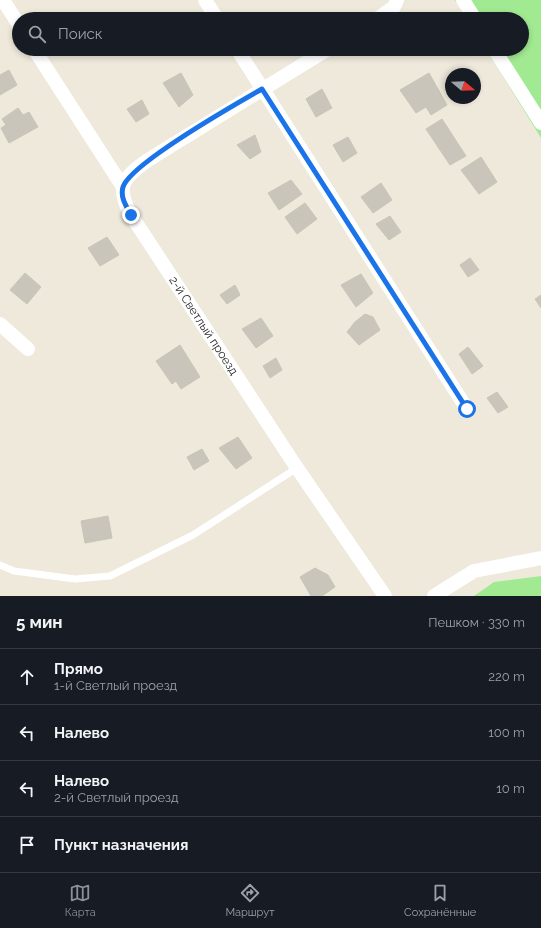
<!DOCTYPE html>
<html lang="ru">
<meta charset="utf-8">
<style>
body{margin:0;font-family:Raleway,sans-serif;background:#20242c;color:#f1f3f6}
.compass{position:absolute;left:445px;top:68px;width:36px;height:36px;border-radius:50%;background:#171b24;box-shadow:0 2px 6px #0003;rotate:109deg}
.stop{position:absolute;width:12px;height:12px;margin:-9px;border:3px solid #1a73e8;border-radius:50%;background:#fff}
.stop.end{background:#1a73e8;border-color:#fff;box-shadow:0 1px 4px #0008}
.list{margin:0;padding:0;list-style:none}
h2{display:flex;justify-content:space-between;align-items:center;height:52px;margin:0;padding:0 16px;font-size:17px}
h2 small{font-size:13px;font-weight:400;color:#9ea1a6}
.list li{display:grid;grid-template-columns:26px 1fr auto;gap:12px;align-items:center;box-sizing:border-box;height:56px;padding:0 16px;border-top:1px solid #363941}
.list b{display:block;font-size:15px;white-space:nowrap}
.list p{margin:0;font-size:13px;white-space:nowrap;color:#9ea1a6}
.list em{font-size:13px;font-style:normal;color:#9ea1a6}
.icon{flex:none;width:22px;height:22px;fill:none;stroke:currentColor;stroke-width:2;stroke-linecap:round;stroke-linejoin:round}
.map{position:relative;flex:none;width:541px;height:596px;overflow:hidden}
.search{position:absolute;background:#171b24;box-shadow:0 2px 6px #0003;left:12px;right:12px;top:12px;height:44px;display:flex;align-items:center;gap:10px;box-sizing:border-box;padding:0 14px;border-radius:22px;color:#9ea1a6;font-size:15px}
.sheet{height:276px;background:#171b24}
nav{display:flex;justify-content:space-around;align-items:center;box-sizing:border-box;height:56px;border-top:1px solid #363941;background:#171b24;font-size:11px;color:#9ea1a6}
nav a{display:grid;justify-items:center;gap:2px}
nav .on{color:#8c9099}
.map>svg:first-child{display:block}
</style>
<div class="map">
<svg width="541" height="596" viewBox="0 0 541 596">
<rect width="100%" height="100%" fill="#eee9db"/>
<!-- green -->
<g fill="#a2ea92">
<polygon points="455,0 541,0 541,138 486,49 522,49 522,19 467,19"/>
<polygon points="541,576 541,596 474,596 494,582"/>
</g>
<!-- building -->
<g fill="#c9c5bb" stroke="#c9c5b4">
<polygon points="78,13 82,19 69,19"/>
<polygon points="311,13 315,19 301,18"/>
<polygon points="388,49 398,49 392,53"/>
<polygon points="9,70 17,85 0,95 0,75"/>
<polygon points="181,73 193,95 179,107 163,83"/>
<polygon points="429,73 447,105 431,115 426,107 416,113 400,90"/>
<polygon points="322,89 332,108 316,117 306,99"/>
<polygon points="142,100 149,114 136,122 127,109"/>
<polygon points="18,108 23,115 29,112 38,127 9,143 1,128 6,125 2,119"/>
<polygon points="442,119 466,156 450,165 426,129"/>
<polygon points="255,135 261,152 250,159 237,145"/>
<polygon points="348,137 357,153 343,162 333,145"/>
<polygon points="481,157 497,182 479,194 461,170"/>
<polygon points="291,180 302,194 279,210 268,193"/>
<polygon points="381,183 392,200 373,213 361,197"/>
<polygon points="305,203 317,219 297,234 285,217"/>
<polygon points="390,216 401,232 389,240 376,224"/>
<polygon points="107,237 119,255 100,266 88,248"/>
<polygon points="470,258 479,270 468,277 460,265"/>
<polygon points="25,273 41,287 27,304 10,290"/>
<polygon points="361,274 373,293 356,307 341,285"/>
<polygon points="235,285 240,295 227,304 220,295"/>
<polygon points="541,295 541,308 535,299"/>
<polygon points="365,314 373,317 380,330 359,345 347,332 355,322"/>
<polygon points="261,318 273,336 256,348 242,329"/>
<polygon points="180,345 200,377 181,389 176,381 172,384 156,361"/>
<polygon points="468,347 483,366 472,374 459,354"/>
<polygon points="276,358 282,370 270,378 263,366"/>
<polygon points="497,392 508,407 498,413 487,398"/>
<polygon points="238,437 252,458 236,469 219,448"/>
<polygon points="202,449 209,461 194,470 187,457"/>
<polygon points="108,516 112,538 85,543 81,521"/>
<polygon points="315,568 328,575 335,587 322,596 311,596 300,577"/>
</g>
<g fill="none" stroke-linecap="round" stroke-linejoin="round">
<!-- lane -->
<polyline stroke="#fff" stroke-width="7" points="0,565 14,571 75,579 110,576 193,535 297,468"/>
<!-- street -->
<g stroke="#fff" stroke-width="14">
<polyline points="3,0 19,25"/>
<polyline points="205,0 217,19"/>
<polyline points="463,0 475,19"/>
<polyline points="377,19 394,7 397,0"/>
<polyline points="34,49 123,187"/>
<polyline points="237,49 467,409"/>
<path id="s1" d="M328,49L148,160C123,178 115,186 131,215L297,468L385,596"/>
<polyline points="494,49 541,123"/>
<polyline points="0,324 28,349"/>
<polyline points="434,596 474,571 541,558"/>
</g>
</g>
<g fill="none" stroke-linecap="round" stroke-linejoin="round">
<!-- route -->
<path stroke="#1a73e8" stroke-width="5" d="M131,215C126,206 120,197 123,187C131,163 236,104 262,89L467,409"/>
</g>
<g text-anchor="middle" dominant-baseline="central" stroke-width="3" stroke-linejoin="round" paint-order="stroke">
<!-- street labels -->
<g font-size="12" fill="#2a2a2a" stroke="#fff">
<text stroke="none"><textPath href="#s1" startOffset="411">2-й Светлый проезд</textPath></text>
</g>
</g>
</svg>
<svg class="compass" viewBox="-18 -18 36 36"><path d="M0-13l5 13h-10z" fill="#e53935"/><path d="M0 13l5-13h-10z" fill="#9ea1a6"/></svg>
<div class="stop" style="left:467px;top:409px"></div>
<div class="stop end" style="left:131px;top:215px"></div>
<div class="search"><svg class="icon" aria-label="search" viewBox="0 0 24 24"><circle cx="10" cy="10" r="6"/><path d="M15 15l6 6"/></svg>Поиск</div>
</div>
<section class="sheet">
<h2>5 мин<small>Пешком · 330 m</small></h2>
<ul class="list">
<li><svg class="icon" aria-label="ahead" viewBox="0 0 24 24"><path d="M12 20V5M6 11l6-6 6 6"/></svg><div><b>Прямо</b><p>1-й Светлый проезд</p></div><em>220 m</em></li>
<li><svg class="icon" aria-label="left" viewBox="0 0 24 24"><path d="M17 20v-9H6M10 6l-5 5 5 5"/></svg><div><b>Налево</b></div><em>100 m</em></li>
<li><svg class="icon" aria-label="left" viewBox="0 0 24 24"><path d="M17 20v-9H6M10 6l-5 5 5 5"/></svg><div><b>Налево</b><p>2-й Светлый проезд</p></div><em>10 m</em></li>
<li><svg class="icon" aria-label="arrive" viewBox="0 0 24 24"><path d="M6 21V4h12l-3 4 3 4H6"/></svg><div><b>Пункт назначения</b></div></li>
</ul>
</section>
<nav>
<a class="on"><svg class="icon" aria-label="map" viewBox="0 0 24 24"><path d="M3 6l6-2 6 2 6-2v14l-6 2-6-2-6 2zM9 4v14M15 6v14"/></svg>Карта</a>
<a><svg class="icon" aria-label="directions" viewBox="0 0 24 24"><path d="M12 3l9 9-9 9-9-9zM9 14v-3h6M13 9l2 2-2 2"/></svg>Маршрут</a>
<a><svg class="icon" aria-label="saved" viewBox="0 0 24 24"><path d="M7 4h10v16l-5-4-5 4z"/></svg>Сохранённые</a>
</nav>
